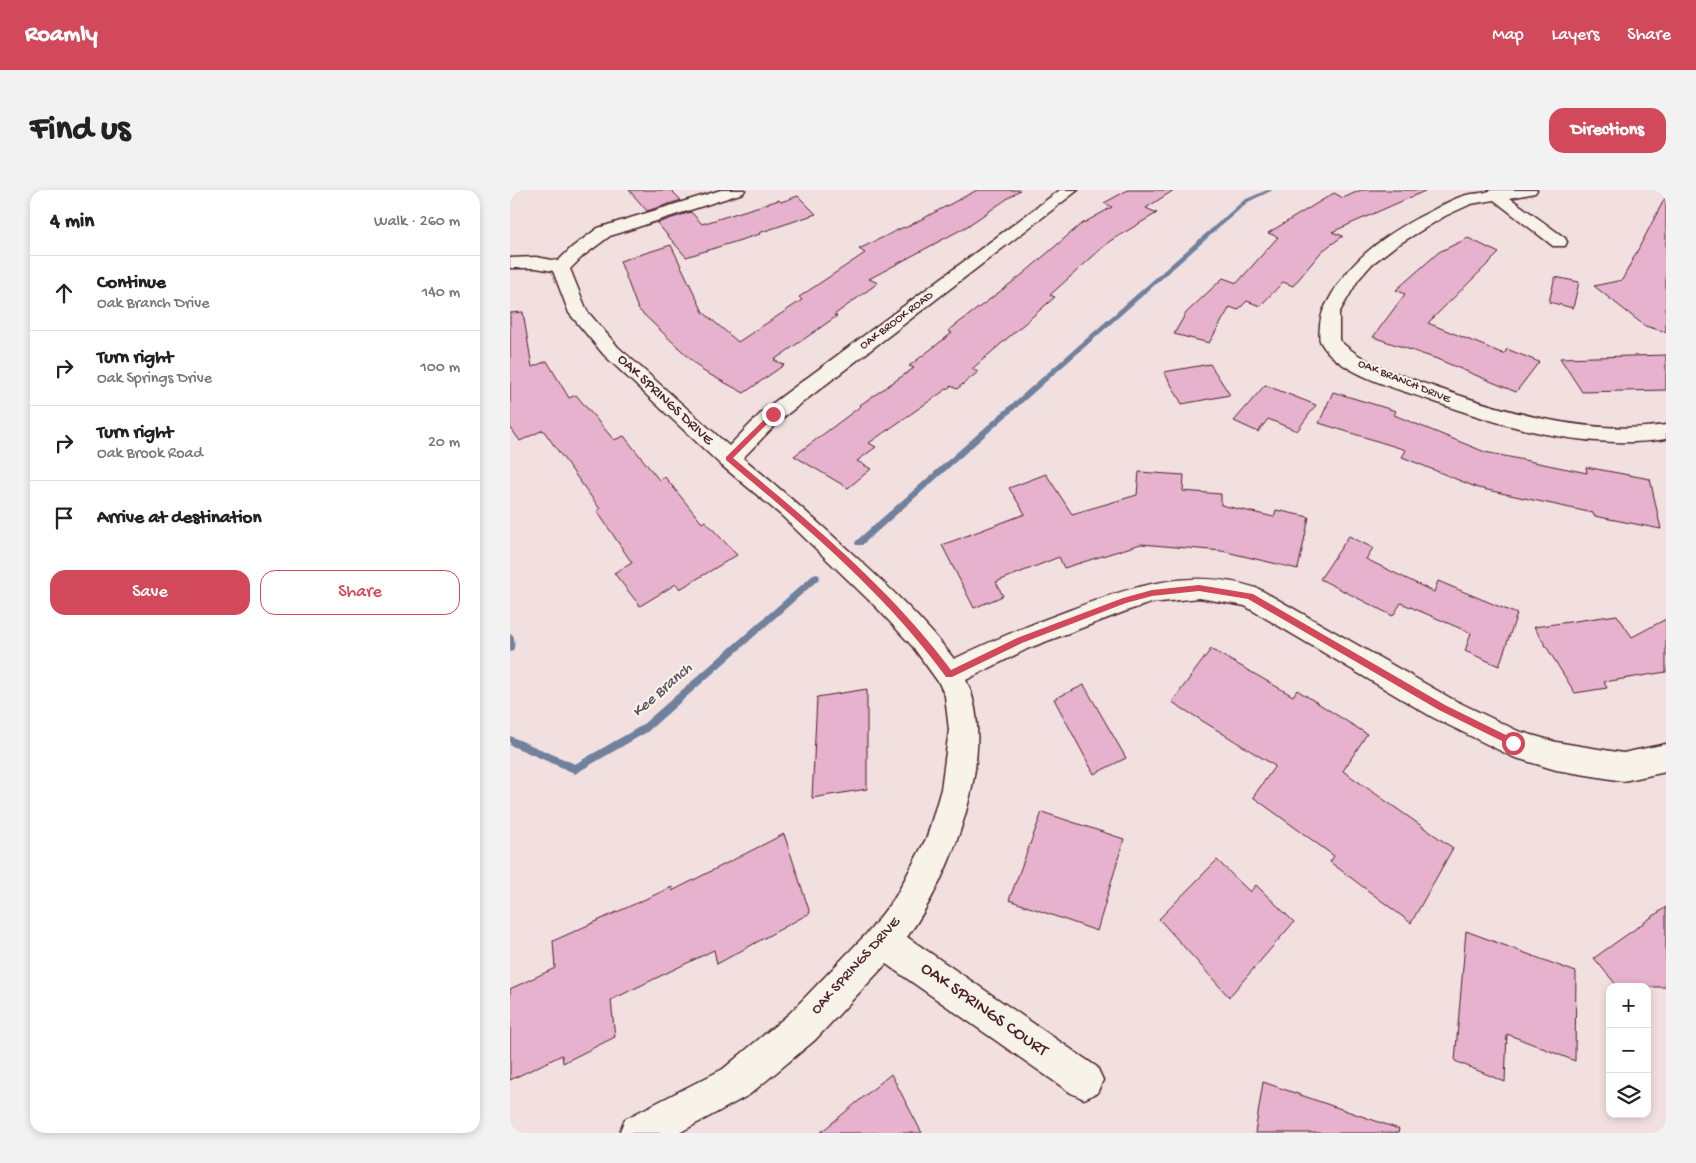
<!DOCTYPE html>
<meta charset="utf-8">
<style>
body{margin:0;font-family:"Gochi Hand",sans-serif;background:#f2f2f2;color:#222}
.controls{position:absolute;right:15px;bottom:15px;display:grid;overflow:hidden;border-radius:10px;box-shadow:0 2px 8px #0003}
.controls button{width:45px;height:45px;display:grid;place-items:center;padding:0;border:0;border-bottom:1px solid #e0e0e0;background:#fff;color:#222;font:25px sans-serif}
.stop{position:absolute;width:15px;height:15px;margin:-11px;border:4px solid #d1495b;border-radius:50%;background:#fff}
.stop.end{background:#d1495b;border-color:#fff;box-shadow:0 1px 5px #0008}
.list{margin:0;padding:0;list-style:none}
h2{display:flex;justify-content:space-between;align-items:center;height:65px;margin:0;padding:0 20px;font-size:21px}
h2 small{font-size:16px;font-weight:400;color:#767676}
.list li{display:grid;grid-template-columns:32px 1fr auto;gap:15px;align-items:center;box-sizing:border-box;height:75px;padding:0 20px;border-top:1px solid #e0e0e0}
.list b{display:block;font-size:19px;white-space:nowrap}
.list p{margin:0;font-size:16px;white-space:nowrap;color:#767676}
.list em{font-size:16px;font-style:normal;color:#767676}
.actions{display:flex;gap:10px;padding:15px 20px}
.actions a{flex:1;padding:11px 0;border:1px solid #d1495b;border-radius:15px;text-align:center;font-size:18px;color:#d1495b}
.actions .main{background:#d1495b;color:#fff}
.icon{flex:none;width:28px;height:28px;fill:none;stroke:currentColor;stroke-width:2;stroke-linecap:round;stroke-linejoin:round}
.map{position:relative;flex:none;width:1156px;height:943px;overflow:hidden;border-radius:15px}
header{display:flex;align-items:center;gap:30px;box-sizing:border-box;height:70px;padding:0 25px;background:#d1495b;color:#fff}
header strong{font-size:24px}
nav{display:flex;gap:28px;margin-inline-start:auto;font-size:18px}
.intro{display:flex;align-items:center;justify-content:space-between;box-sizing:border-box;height:120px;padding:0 30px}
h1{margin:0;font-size:35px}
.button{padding:12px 22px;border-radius:15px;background:#d1495b;color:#fff;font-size:18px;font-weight:700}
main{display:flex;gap:30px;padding:0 30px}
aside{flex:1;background:#fff;border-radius:15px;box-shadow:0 2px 8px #0003}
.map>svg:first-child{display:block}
</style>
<header>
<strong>Roamly</strong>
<nav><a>Map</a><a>Layers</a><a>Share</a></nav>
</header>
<div class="intro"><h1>Find us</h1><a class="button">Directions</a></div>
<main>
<aside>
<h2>4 min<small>Walk · 260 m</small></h2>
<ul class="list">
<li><svg class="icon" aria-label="ahead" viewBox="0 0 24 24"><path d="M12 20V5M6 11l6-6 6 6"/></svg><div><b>Continue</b><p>Oak Branch Drive</p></div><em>140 m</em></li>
<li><svg class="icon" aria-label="right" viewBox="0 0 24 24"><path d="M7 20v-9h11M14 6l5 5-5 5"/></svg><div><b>Turn right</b><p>Oak Springs Drive</p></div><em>100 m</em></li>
<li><svg class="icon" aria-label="right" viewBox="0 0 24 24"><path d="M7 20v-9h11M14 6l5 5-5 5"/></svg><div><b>Turn right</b><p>Oak Brook Road</p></div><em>20 m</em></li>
<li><svg class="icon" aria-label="arrive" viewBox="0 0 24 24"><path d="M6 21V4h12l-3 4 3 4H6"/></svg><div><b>Arrive at destination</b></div></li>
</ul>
<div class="actions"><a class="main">Save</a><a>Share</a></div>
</aside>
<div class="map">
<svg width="1156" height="943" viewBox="0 0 1156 943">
<rect width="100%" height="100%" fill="#f2e0e0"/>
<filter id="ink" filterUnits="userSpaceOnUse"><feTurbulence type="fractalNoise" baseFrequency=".02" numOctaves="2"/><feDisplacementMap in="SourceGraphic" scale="10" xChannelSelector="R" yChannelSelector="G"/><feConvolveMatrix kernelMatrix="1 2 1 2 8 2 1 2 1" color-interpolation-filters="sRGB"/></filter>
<g filter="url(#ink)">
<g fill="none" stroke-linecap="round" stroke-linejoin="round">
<!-- stream -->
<g fill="#70819d" fill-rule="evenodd">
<polygon points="757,0 763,0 738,12 352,355 346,355 345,353 346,351 734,10"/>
<polygon points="306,384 309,385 310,387 309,389 137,542 68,582 65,584 62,582 0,555 0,546 65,574 131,536 303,385"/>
<path d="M0,444L3,445C5,450 5,456 3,461L0,462Z"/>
</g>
</g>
<!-- building -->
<g fill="#e6b2cd" stroke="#4a1f2b">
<polygon points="119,0 161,0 171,10 137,21"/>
<polygon points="467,0 510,0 456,37 359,89 368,93 324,125 327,126 264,170 274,175 234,203 193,181 128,119 110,71 161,55 193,122 228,152 292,110 289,107 355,63 349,59 394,37 395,38"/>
<polygon points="618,0 664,0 636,18 647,23 600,51 540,105 545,107 462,179 468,182 447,199 441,196 359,253 366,257 347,271 361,279 338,298 284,266 351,216 350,215 404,178 399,176 442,143 438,141 513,84 570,35 602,17 594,13"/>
<polygon points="851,0 917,0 822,42 833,46 812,61 783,96 773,92 750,116 737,111 728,120 720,117 699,153 664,144 676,123 713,88 727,93 768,47 758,43 824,3 833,8"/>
<polygon points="288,6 306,24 249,43 250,44 176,67 147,33 181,22 192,34 269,10 271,12"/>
<polygon points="1156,6 1156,142 1135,136 1084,96 1112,90"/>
<polygon points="958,48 989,63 918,133 994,164 997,159 1029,172 1006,202 927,169 863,147 895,104 886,100 929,62"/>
<polygon points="1045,87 1069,92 1063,118 1039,112"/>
<polygon points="13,122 22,177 37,171 59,208 66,205 104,250 114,246 149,290 155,287 192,333 195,331 227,365 170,399 166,394 130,416 104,383 122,373 87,321 90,319 33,240 10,251 0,237 0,123"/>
<polygon points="1156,165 1156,200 1072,202 1050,168"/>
<polygon points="700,174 720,205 672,214 654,182"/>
<polygon points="755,195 806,215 787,241 758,229 748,242 724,231"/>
<polygon points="823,202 886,221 884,225 975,262 1077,283 1076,277 1140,289 1151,339 1084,326 1083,323 968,298 892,267 896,260 809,233"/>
<polygon points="629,282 674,285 673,301 711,304 711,315 764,327 766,320 799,327 788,379 712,361 631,354 554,378 549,367 486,392 493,406 464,418 432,355 515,324 499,298 536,284 562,324 627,305"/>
<polygon points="839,346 863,358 856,369 924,402 928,391 1007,424 989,476 955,461 961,443 891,413 883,426 810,389"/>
<polygon points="1107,425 1122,447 1156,429 1156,482 1094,492 1097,498 1065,503 1024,437"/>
<polygon points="701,459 783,506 787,500 857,544 833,581 943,658 901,733 820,672 824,666 743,607 765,576 662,512"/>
<polygon points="574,495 616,568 584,584 544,509"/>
<polygon points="357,499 357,599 302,608 307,507"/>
<polygon points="532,622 614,649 587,741 499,710"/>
<polygon points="274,644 300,723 207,774 204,760 101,810 105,847 53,873 52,865 0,890 0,799 45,778 43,751 162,697 162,701"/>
<polygon points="707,670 740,702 746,695 784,732 719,807 649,729"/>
<polygon points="1156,717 1156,797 1108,797 1084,768"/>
<polygon points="956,741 1066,782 1065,871 997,844 995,892 945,871"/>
<polygon points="381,884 412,943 310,943"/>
<polygon points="753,892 889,939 888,943 745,943"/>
</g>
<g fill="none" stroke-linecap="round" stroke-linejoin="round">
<!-- minor casing -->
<g stroke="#4a1f2b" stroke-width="3">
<g id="minor">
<path d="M211,0H235L233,3L100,46L73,66L60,79L77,121L108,157L219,256L255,219L550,0H568L271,229L233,268C272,300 309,333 346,367C381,399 415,431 444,469C483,450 519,435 560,420C623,396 682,376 749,399L942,509L1008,541L1046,552L1113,563L1156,554V582L1113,591L1046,580L1003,567L922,527L735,416L689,408L641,413L619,420L519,458L456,490C490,560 441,688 397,747L587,877L593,890L587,903L574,909L561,903L376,774L305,850L239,905L169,943H109L115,929L213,879L279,824L361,739L386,706L417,647L431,599L439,540L435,506L429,493L403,457L368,419L271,325L211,275L94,165L59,123L43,81L26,78H0V68L26,67L48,71L61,58L88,38Z"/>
<path d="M982,0H1027L1025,3L1000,8L1055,48L1057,52L1055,56H1043L984,10L961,14L935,26L884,57L862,74L848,90L829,123V150C854,174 887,184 919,195C995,222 1075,246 1156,235V249C1076,261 994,237 920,210C888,199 829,184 811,153C808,148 810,140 810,135C811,122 816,115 822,104C845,64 884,39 925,19C934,14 944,9 953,6C962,3 973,4 982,0Z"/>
</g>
</g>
<!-- minor -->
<use href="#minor" fill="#f7f3e8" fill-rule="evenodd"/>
</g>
</g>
<!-- route -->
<path fill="#d1495b" d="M261,223L267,224L223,268C300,332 381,399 441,480L507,448L613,408L642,400L689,395L743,404L935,515L1006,550L1007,553L1006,555H1000L929,520L738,409L689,401L642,406L616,413L512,453L442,487H436C376,404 295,336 216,270V267Z"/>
<g text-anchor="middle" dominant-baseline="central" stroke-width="4.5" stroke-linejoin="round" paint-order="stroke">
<!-- far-street labels -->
<g font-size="12" fill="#4a1f2b" stroke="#f7f3e8">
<text transform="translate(387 131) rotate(-37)">OAK BROOK ROAD</text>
<text transform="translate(894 192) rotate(22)">OAK BRANCH DRIVE</text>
</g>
<!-- street labels -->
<g font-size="15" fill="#4a1f2b" stroke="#f7f3e8">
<text transform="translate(155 210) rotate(43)">OAK SPRINGS DRIVE</text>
<text transform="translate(346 776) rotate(-48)">OAK SPRINGS DRIVE</text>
</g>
<!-- water labels -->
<g font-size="16" font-style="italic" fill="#5d5064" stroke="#f7f3e8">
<text transform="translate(153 501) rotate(-41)">Kee Branch</text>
</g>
<!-- near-street labels -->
<g font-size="18" fill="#4a1f2b" stroke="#f7f3e8">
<text transform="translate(474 820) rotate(35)">OAK SPRINGS COURT</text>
</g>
</g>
</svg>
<div class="controls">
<button>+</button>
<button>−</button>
<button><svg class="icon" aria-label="layers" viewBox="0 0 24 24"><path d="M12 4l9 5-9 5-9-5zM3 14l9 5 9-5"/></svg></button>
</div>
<div class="stop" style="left:1003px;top:553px"></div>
<div class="stop end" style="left:263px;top:224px"></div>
</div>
</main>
